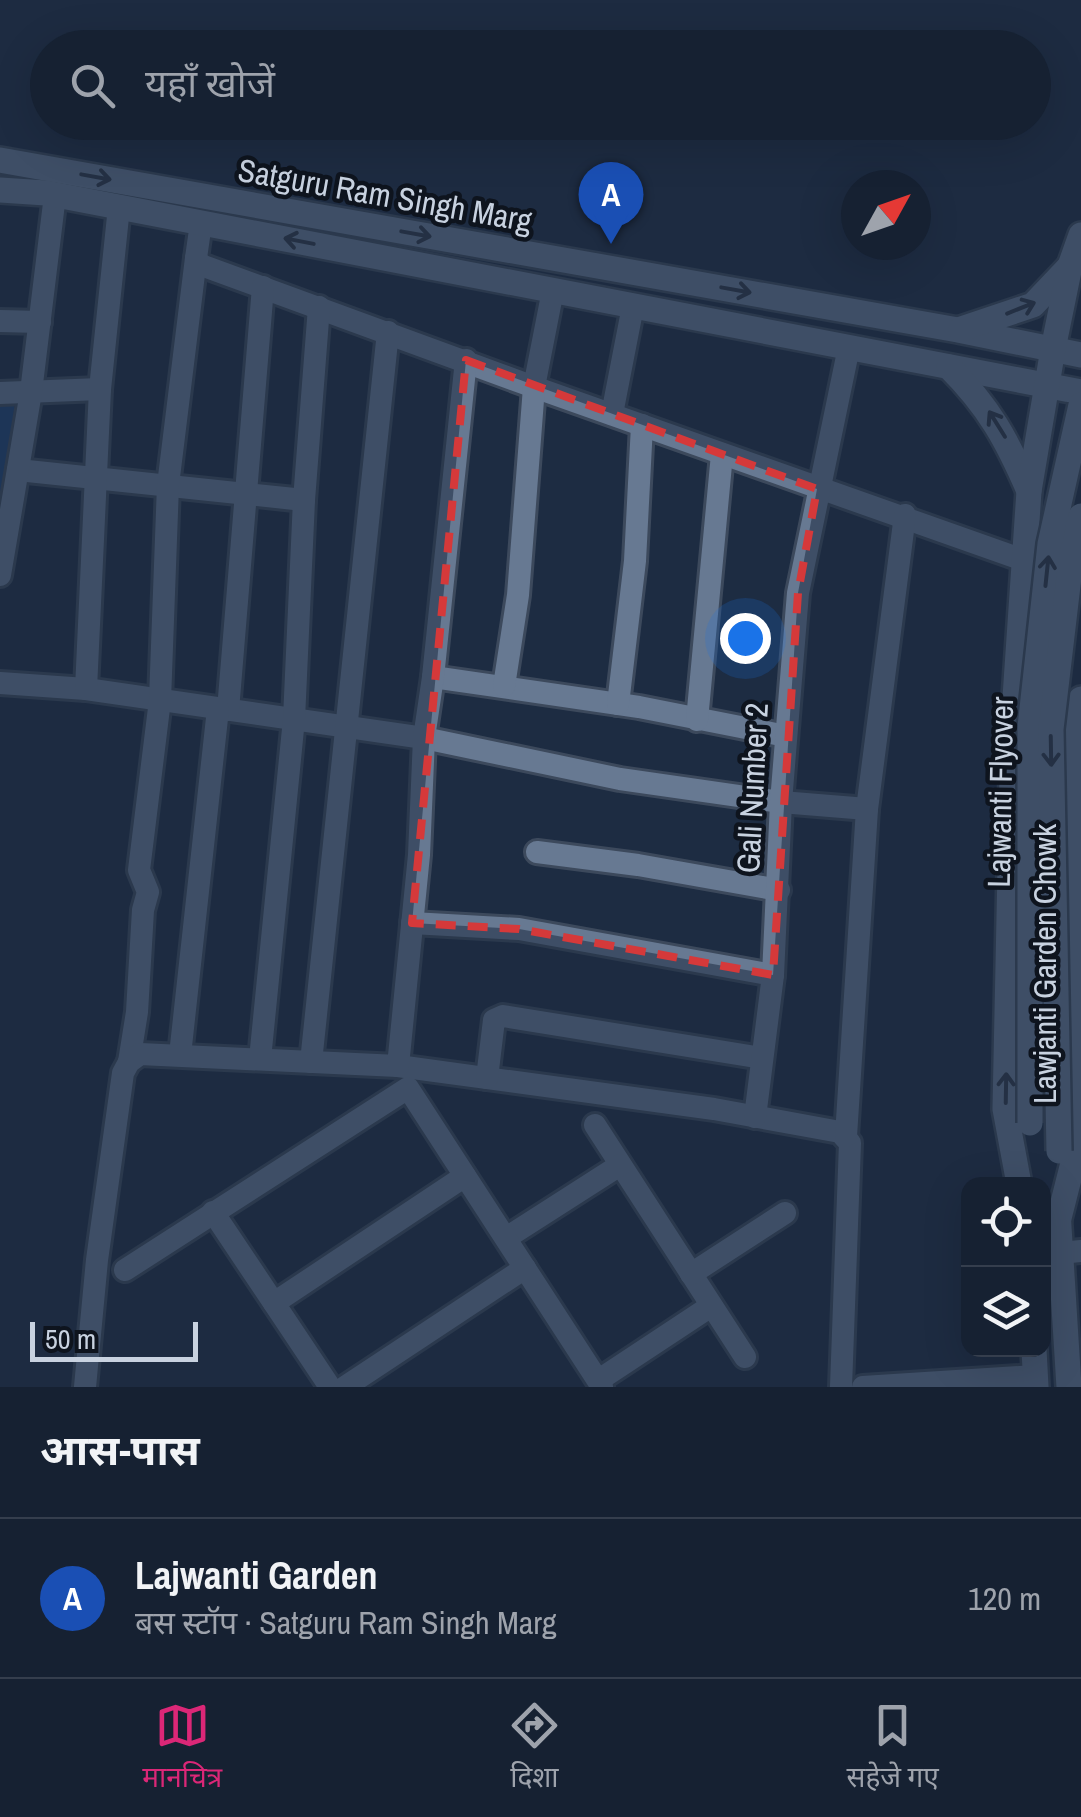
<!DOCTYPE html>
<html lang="hi">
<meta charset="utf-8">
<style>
body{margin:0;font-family:"Archivo Narrow","Noto Sans Devanagari",sans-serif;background:#232e3e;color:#f1f3f6}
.controls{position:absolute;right:30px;bottom:30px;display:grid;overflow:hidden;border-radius:20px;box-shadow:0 10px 40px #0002}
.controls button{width:90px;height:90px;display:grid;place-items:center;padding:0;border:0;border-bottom:2px solid #353e4d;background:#162132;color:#f1f3f6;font:50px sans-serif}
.compass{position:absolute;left:841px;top:170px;width:90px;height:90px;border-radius:50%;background:#162132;box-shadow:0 10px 40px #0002;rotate:50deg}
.scale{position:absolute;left:30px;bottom:25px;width:168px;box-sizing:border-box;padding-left:10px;border:5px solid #c8d2e0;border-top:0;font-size:28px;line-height:35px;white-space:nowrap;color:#c8d2e0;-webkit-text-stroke:8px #0e141e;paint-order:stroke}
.you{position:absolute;left:745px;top:638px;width:35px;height:35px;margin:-25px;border:8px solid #fff;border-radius:50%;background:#1a73e8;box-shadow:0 0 0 15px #1a73e833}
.badge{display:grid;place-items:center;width:65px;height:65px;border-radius:50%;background:#db2777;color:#fff;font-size:32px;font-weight:700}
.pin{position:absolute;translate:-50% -82px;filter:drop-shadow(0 2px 5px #0008)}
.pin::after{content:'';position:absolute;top:52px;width:35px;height:30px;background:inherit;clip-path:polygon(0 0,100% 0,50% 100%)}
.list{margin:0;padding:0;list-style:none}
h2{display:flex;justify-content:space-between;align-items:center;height:130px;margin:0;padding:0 40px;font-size:42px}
h2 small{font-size:32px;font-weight:400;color:#9ea3ac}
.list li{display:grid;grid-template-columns:65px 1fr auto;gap:30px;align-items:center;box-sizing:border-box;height:160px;padding:0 40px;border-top:2px solid #353e4d}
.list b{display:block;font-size:38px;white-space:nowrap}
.list p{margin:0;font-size:32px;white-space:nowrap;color:#9ea3ac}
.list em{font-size:32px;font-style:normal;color:#9ea3ac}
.icon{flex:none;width:55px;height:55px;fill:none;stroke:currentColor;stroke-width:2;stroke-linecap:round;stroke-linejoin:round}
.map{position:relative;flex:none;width:1081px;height:1387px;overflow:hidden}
.search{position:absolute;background:#162132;box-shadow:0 10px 40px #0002;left:30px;right:30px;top:30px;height:110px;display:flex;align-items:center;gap:25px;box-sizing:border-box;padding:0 35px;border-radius:55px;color:#9ea3ac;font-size:38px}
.sheet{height:290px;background:#162132}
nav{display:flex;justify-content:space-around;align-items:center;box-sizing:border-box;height:140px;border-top:2px solid #353e4d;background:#162132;font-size:28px;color:#9ea3ac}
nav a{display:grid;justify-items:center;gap:5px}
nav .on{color:#db2777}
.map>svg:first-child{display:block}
</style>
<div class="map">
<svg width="1081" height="1387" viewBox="0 0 1081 1387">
<rect width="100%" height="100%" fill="#1d2c42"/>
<!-- green -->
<polygon fill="#1d4172" points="0,402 15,402 0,519"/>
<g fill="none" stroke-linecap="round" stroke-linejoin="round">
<!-- street casing -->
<g stroke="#3c495c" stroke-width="28">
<g id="street">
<polyline points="201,223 196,258 201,265 534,387 1026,561"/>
<polyline points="0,321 40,322"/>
<polyline points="0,393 100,389"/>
<polyline points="612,414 633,306"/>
<polyline points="18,470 304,500"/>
<polyline points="0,575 31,392 55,195"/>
<polyline points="433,677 639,707 786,736"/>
<polyline points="0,683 86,689 424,738 620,779 781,802 867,809"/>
<polyline points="504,686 518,595 534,387 553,290"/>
<polyline points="86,689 100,389 119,207"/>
<polyline points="618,704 635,561 642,425"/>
<polyline points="228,710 263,287"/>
<polyline points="697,720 722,454"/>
<polyline points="537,852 638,865 779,890"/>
<polyline points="412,923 519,929 773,975"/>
<polyline points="180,1055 218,709"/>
<polyline points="260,1059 294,719 304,500 319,307"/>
<polyline points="129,1062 137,1012 143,910 148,892 139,870 160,700 168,485 196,258"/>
<polyline points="311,1062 388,332"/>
<polyline points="398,1066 714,1109 840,1132 850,1143 841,1387"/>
<polyline points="487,1078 494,1020 503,1016 762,1058"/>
<polyline points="755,1117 773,975 781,802 798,593 849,347"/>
<polyline points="595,1125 745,1357"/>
<polyline points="846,1136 867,809 905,515"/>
<polyline points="213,1212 330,1387"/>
<polyline points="506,1238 620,1165"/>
<polyline points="1061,1253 1081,1251"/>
<polyline points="125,1270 408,1088 602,1387"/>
<polyline points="691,1274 785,1213"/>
<polyline points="274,1303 465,1176"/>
<polyline points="599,1380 711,1306"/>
<polyline points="85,1387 97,1260 123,1073 129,1062 140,1054 398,1066 419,855 424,738 433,677 466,360"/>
<polyline points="345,1387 525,1268"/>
<polyline points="863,1387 1035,1376"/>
</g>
</g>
<!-- secondary casing -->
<g stroke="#3c495c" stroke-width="30">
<g id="secondary">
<polyline points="0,160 958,330 1081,355"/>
<polyline points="0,190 46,193 1081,392"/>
<polyline points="961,329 1033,305 1070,266"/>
<path d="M949,367C989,407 1007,440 1029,491"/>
<polyline points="1019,1184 1005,1109 1013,727 1029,491 1053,349 1070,266 1081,235"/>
<polyline points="1058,1211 1069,1387"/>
<polyline points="1057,1226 1077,1147 1077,727 1081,699"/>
<polyline points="1034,1350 1036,1387"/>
</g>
</g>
<!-- street -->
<use href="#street" stroke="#677992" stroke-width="22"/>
<!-- secondary -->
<use href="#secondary" stroke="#677992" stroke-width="25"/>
<!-- secondary-bridge casing -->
<g stroke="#3c495c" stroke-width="30" stroke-linecap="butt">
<g id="secondary-bridge">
<polyline points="1030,1123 1030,727 1050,544 1081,405"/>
<polyline points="1059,1151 1051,729 1071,560 1081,516"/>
</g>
</g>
<!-- secondary-bridge -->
<use href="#secondary-bridge" stroke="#677992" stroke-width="25"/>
</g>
<!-- one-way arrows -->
<defs><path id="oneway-shaft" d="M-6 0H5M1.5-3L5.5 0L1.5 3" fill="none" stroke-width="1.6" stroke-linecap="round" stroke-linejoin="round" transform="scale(2.5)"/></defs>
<g stroke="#2d3747">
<use href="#oneway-shaft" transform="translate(96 177) rotate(10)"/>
<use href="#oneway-shaft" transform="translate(416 234) rotate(10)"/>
<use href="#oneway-shaft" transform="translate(299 241) rotate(-169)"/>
<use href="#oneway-shaft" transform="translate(736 290) rotate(10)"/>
<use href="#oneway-shaft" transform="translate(1021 308) rotate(-22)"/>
<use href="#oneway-shaft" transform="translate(997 424) rotate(-122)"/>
<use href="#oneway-shaft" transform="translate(1047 571) rotate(-84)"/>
<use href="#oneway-shaft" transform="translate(1051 751) rotate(89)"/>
<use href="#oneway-shaft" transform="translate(1006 1088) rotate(-89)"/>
</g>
<!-- marked area -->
<path d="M0 0H1081V1387H0ZM466,360L817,489L798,593L773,975L519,929L412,923Z" fill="#1d2c42" fill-opacity=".55" fill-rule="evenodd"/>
<path fill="none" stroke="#d5393a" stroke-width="8" stroke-dasharray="20 12" stroke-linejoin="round" d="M466,360L817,489L798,593L773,975L519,929L412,923Z"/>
<g text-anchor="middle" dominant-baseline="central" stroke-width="9" stroke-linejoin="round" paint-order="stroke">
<!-- street labels -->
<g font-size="32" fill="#c8d2e0" stroke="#0e141e">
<text transform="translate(385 195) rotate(10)">Satguru Ram Singh Marg</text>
<text transform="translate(752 788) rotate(-87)">Gali Number 2</text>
<text transform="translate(1000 792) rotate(-89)">Lajwanti Flyover</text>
<text transform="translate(1044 964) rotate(-90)">Lawjanti Garden Chowk</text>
</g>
</g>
</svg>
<div class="controls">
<button><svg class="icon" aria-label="locate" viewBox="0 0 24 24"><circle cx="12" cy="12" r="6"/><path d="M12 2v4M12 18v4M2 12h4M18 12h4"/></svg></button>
<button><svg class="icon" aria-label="layers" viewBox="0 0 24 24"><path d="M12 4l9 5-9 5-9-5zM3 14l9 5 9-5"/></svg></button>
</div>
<svg class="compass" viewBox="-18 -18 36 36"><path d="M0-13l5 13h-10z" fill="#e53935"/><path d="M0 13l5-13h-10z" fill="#9ea3ac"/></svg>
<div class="scale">50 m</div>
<div class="you"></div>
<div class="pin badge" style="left:611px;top:244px;background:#1a4fb4">A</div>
<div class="search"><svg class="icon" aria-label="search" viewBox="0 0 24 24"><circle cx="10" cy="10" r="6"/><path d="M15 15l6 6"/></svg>यहाँ खोजें</div>
</div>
<section class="sheet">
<h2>आस-पास<small></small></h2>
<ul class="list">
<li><span class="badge" style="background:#1a4fb4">A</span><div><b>Lajwanti Garden</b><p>बस स्टॉप · Satguru Ram Singh Marg</p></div><em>120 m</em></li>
</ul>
</section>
<nav>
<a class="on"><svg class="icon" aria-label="map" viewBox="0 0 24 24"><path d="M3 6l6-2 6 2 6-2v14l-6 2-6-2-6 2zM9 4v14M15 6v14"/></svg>मानचित्र</a>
<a><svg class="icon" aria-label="directions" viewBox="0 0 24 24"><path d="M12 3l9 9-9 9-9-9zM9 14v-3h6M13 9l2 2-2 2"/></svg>दिशा</a>
<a><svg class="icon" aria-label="saved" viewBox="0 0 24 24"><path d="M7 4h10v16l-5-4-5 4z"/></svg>सहेजे गए</a>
</nav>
